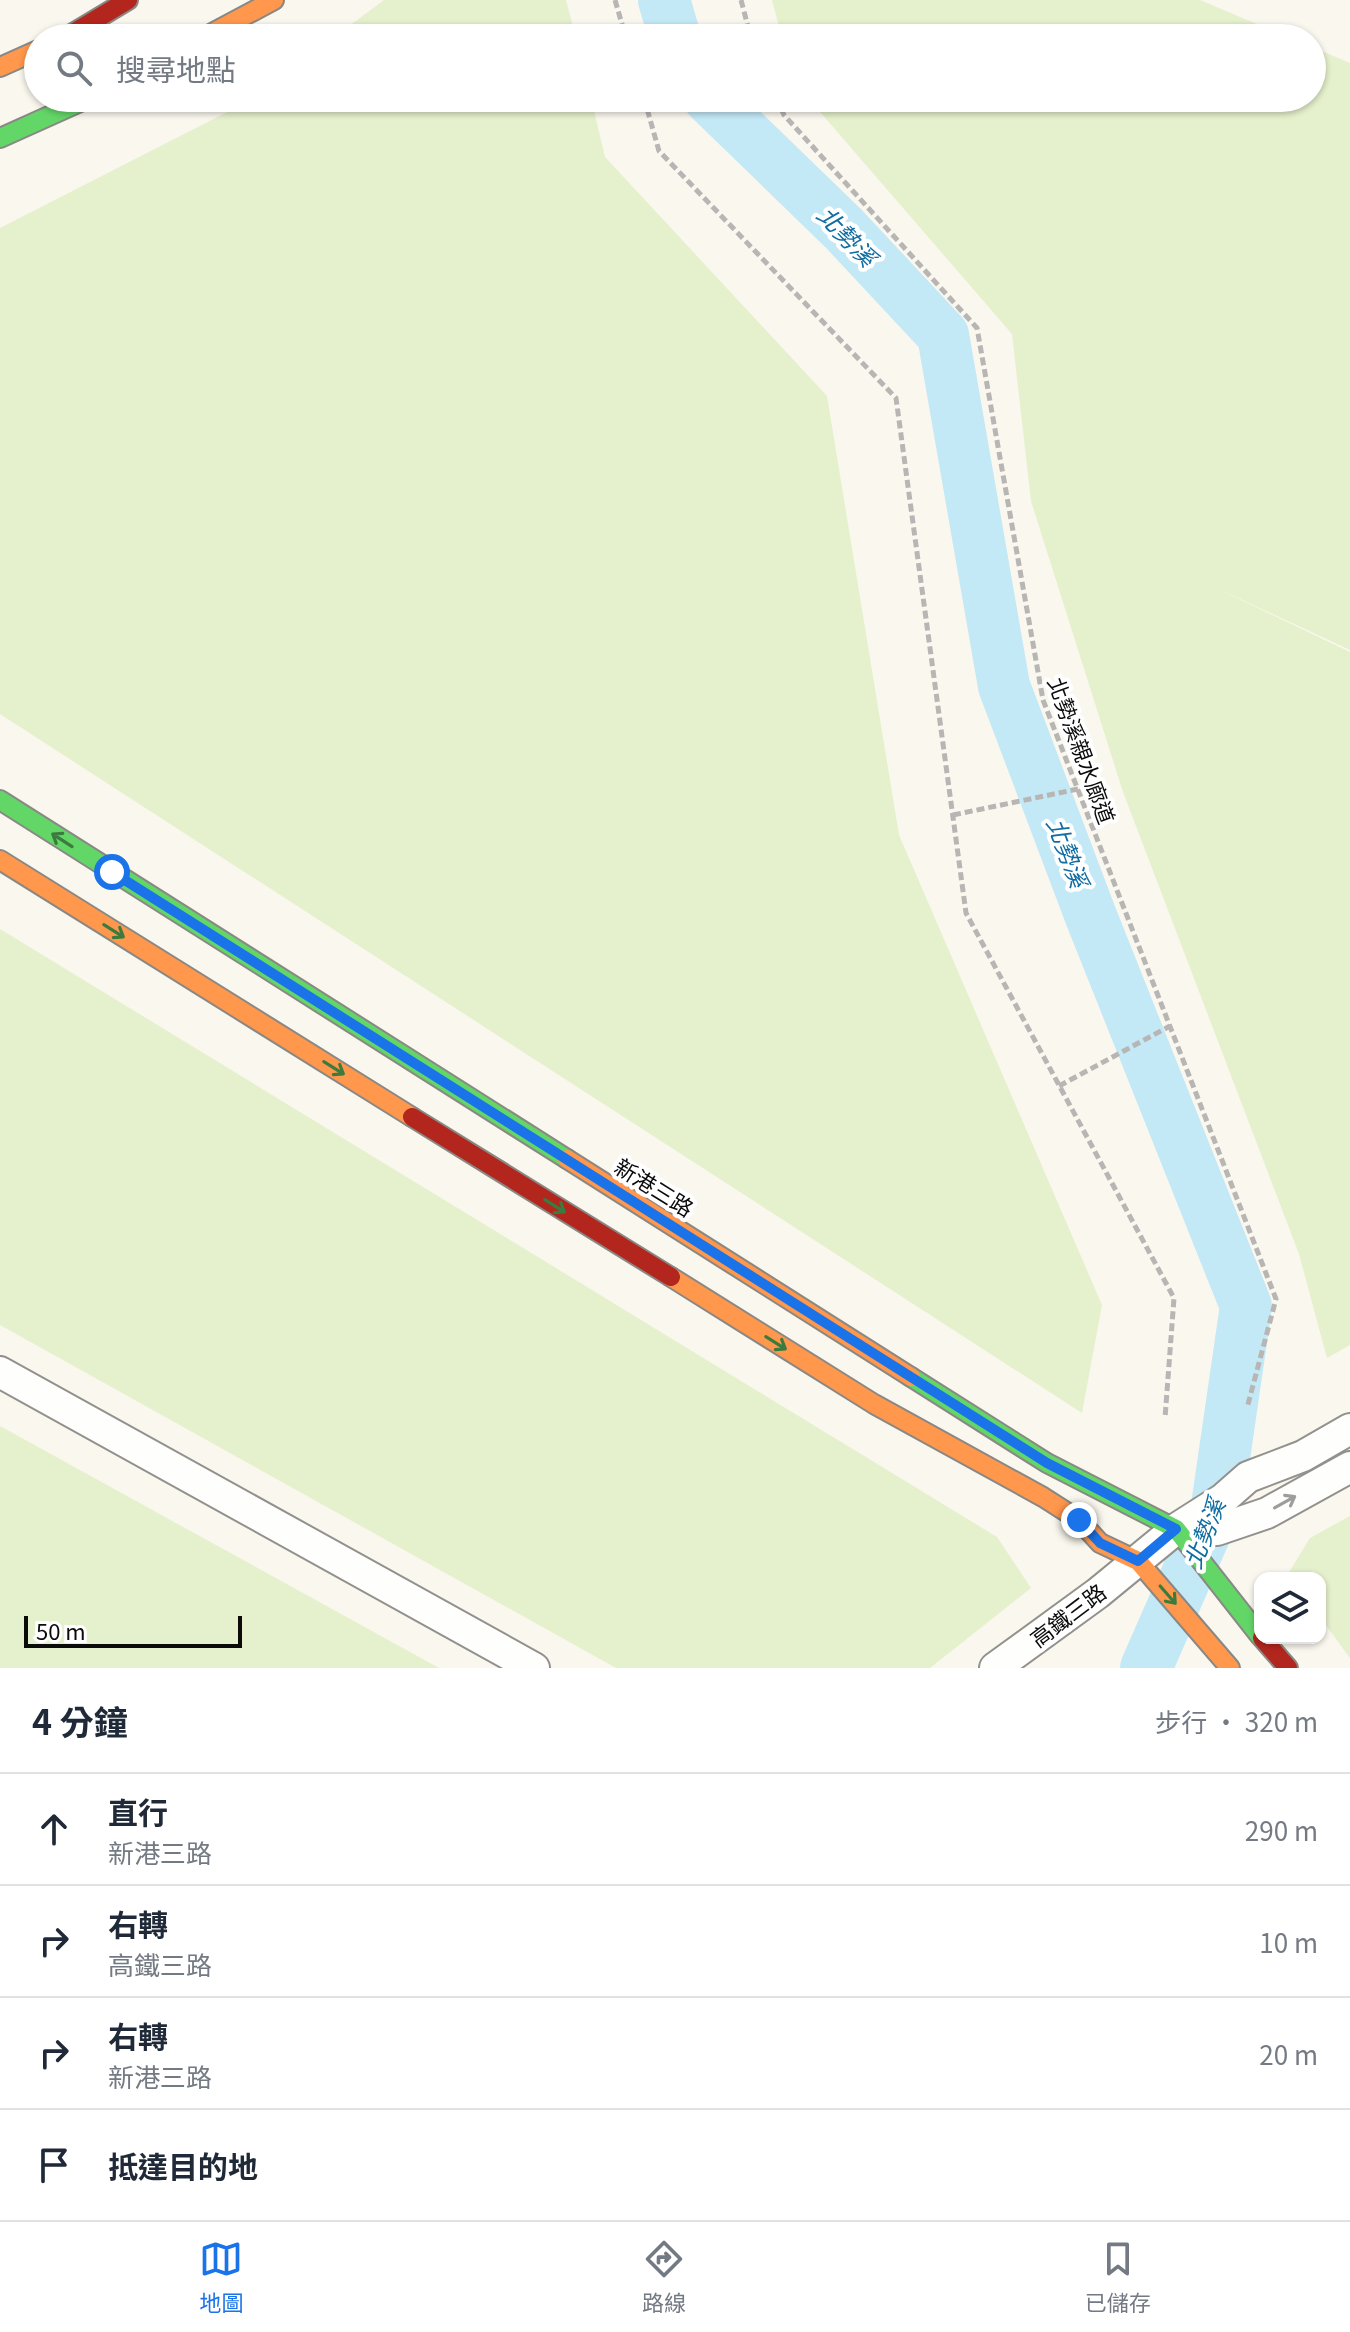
<!DOCTYPE html>
<html lang="zh-TW">
<meta charset="utf-8">
<style>
body{margin:0;font-family:Georgia,"Noto Sans TC",serif;background:#f6f6f7;color:#1f2937}
.controls{position:absolute;right:24px;bottom:24px;display:grid;overflow:hidden;border-radius:16px;box-shadow:0 2px 6px #0004}
.controls button{width:72px;height:72px;display:grid;place-items:center;padding:0;border:0;border-bottom:2px solid #e0e1e3;background:#fff;color:#1f2937;font:40px sans-serif}
.scale{position:absolute;left:24px;bottom:20px;width:218px;box-sizing:border-box;padding-left:8px;border:4px solid #0b0b0b;border-top:0;font-size:22px;line-height:28px;white-space:nowrap;color:#0b0b0b;-webkit-text-stroke:6px #fff;paint-order:stroke}
.stop{position:absolute;width:24px;height:24px;margin:-18px;border:6px solid #1a73e8;border-radius:50%;background:#fff}
.stop.end{background:#1a73e8;border-color:#fff;box-shadow:0 2px 8px #0008}
.list{margin:0;padding:0;list-style:none}
h2{display:flex;justify-content:space-between;align-items:center;height:104px;margin:0;padding:0 32px;font-size:34px}
h2 small{font-size:26px;font-weight:400;color:#747a83}
.list li{display:grid;grid-template-columns:52px 1fr auto;gap:24px;align-items:center;box-sizing:border-box;height:112px;padding:0 32px;border-top:2px solid #e0e1e3}
.list b{display:block;font-size:30px;white-space:nowrap}
.list p{margin:0;font-size:26px;white-space:nowrap;color:#747a83}
.list em{font-size:26px;font-style:normal;color:#747a83}
.icon{flex:none;width:44px;height:44px;fill:none;stroke:currentColor;stroke-width:2;stroke-linecap:round;stroke-linejoin:round}
.map{position:relative;flex:none;width:1350px;height:1668px;overflow:hidden}
.search{position:absolute;background:#fff;box-shadow:0 2px 6px #0004;left:24px;right:24px;top:24px;height:88px;display:flex;align-items:center;gap:20px;box-sizing:border-box;padding:0 28px;border-radius:44px;color:#747a83;font-size:30px}
.sheet{height:552px;background:#fff}
nav{display:flex;justify-content:space-around;align-items:center;box-sizing:border-box;height:112px;border-top:2px solid #e0e1e3;background:#fff;font-size:22px;color:#747a83}
nav a{display:grid;justify-items:center;gap:4px}
nav .on{color:#1a73e8}
.map>svg:first-child{display:block}
</style>
<div class="map">
<svg width="1350" height="1668" viewBox="0 0 1350 1668">
<rect width="100%" height="100%" fill="#faf7ee"/>
<!-- green -->
<g fill="#e5f0cc">
<polygon points="384,0 566,0 576,38 333,38"/>
<polygon points="772,0 1200,0 1290,38 782,38"/>
<polygon points="1312,47 1350,63 1350,650 1210,585 1350,652 1350,1345 1327,1358 1299,1254 1123,792 1031,501 1012,334 808,98 1312,98"/>
<polygon points="251,98 591,98 605,157 827,396 899,835 1102,1305 1082,1413 0,714 0,228 239,106"/>
<polygon points="0,929 997,1537 1031,1588 930,1668 616,1668 0,1325"/>
<polygon points="0,1426 439,1668 0,1668"/>
<polygon points="1350,1516 1350,1658 1320,1617 1320,1578 1291,1578 1288,1574 1310,1538"/>
</g>
<g fill="none" stroke-linecap="round" stroke-linejoin="round">
<!-- river -->
<g stroke="#c3e8f6" stroke-width="52">
<polyline points="664,0 675,38"/>
<polyline points="709,98 844,229 943,335 1004,686 1090,914 1246,1306 1217,1506 1146,1668"/>
</g>
<!-- street casing -->
<g stroke="#93918d" stroke-width="34">
<g id="street">
<polyline points="0,1372 534,1668"/>
<polyline points="1176,1529 1217,1530 1267,1513 1350,1467"/>
<polyline points="995,1668 1098,1593 1176,1529 1223,1499 1248,1477 1303,1456 1350,1429"/>
</g>
</g>
<!-- fast casing -->
<g stroke="#898884" stroke-width="22">
<g id="fast">
<polyline points="0,138 89,98"/>
<polyline points="0,800 567,1159"/>
<polyline points="911,1377 1047,1463 1176,1529 1260,1636"/>
</g>
</g>
<!-- slow casing -->
<g stroke="#898884" stroke-width="22">
<g id="slow">
<polyline points="203,38 274,0"/>
<polyline points="0,67 38,50"/>
<polyline points="0,860 412,1117"/>
<polyline points="567,1159 911,1377"/>
<polyline points="671,1277 874,1404 1043,1497 1079,1520 1100,1543 1138,1561 1230,1668"/>
</g>
</g>
<!-- jam casing -->
<g stroke="#898884" stroke-width="22">
<g id="jam">
<polyline points="65,38 128,0"/>
<polyline points="412,1117 671,1277"/>
<polyline points="1262,1638 1288,1668"/>
</g>
</g>
<!-- path -->
<g stroke="#b7b6b5" stroke-width="5" stroke-dasharray="8 4" stroke-linecap="butt">
<polyline points="615,0 626,38"/>
<polyline points="741,0 751,38"/>
<polyline points="644,98 659,151 896,398 966,913 1174,1298 1165,1418"/>
<polyline points="776,98 784,115 977,328 1043,700 1276,1299 1247,1408"/>
<polyline points="953,815 1078,789"/>
<polyline points="1059,1086 1170,1026"/>
</g>
<!-- street -->
<use href="#street" stroke="#fefefc" stroke-width="30"/>
<!-- fast -->
<use href="#fast" stroke="#63d668" stroke-width="18"/>
<!-- slow -->
<use href="#slow" stroke="#ff974d" stroke-width="18"/>
<!-- jam -->
<use href="#jam" stroke="#b3261e" stroke-width="18"/>
</g>
<!-- one-way arrows -->
<defs><path id="oneway-shaft" d="M-6 0H5M1.5-3L5.5 0L1.5 3" fill="none" stroke-width="1.6" stroke-linecap="round" stroke-linejoin="round" transform="scale(2)"/></defs>
<g stroke="#3b7b3e">
<use href="#oneway-shaft" transform="translate(62 840) rotate(-147)"/>
<use href="#oneway-shaft" transform="translate(114 931) rotate(32)"/>
<use href="#oneway-shaft" transform="translate(334 1068) rotate(32)"/>
<use href="#oneway-shaft" transform="translate(555 1206) rotate(32)"/>
<use href="#oneway-shaft" transform="translate(776 1343) rotate(32)"/>
<use href="#oneway-shaft" transform="translate(1168 1595) rotate(49)"/>
</g>
<use stroke="#9d9d9c" href="#oneway-shaft" transform="translate(1285 1502) rotate(-29)"/>
<g fill="none" stroke-linecap="round" stroke-linejoin="round">
<!-- route -->
<polyline stroke="#1a73e8" stroke-width="10" points="112,872 1047,1463 1176,1529 1138,1561 1100,1543 1079,1520"/>
</g>
<g text-anchor="middle" dominant-baseline="central" stroke-width="8" stroke-linejoin="round" paint-order="stroke">
<!-- street labels -->
<g font-size="22" fill="#0b0b0b" stroke="#fff">
<text transform="translate(1083 750) rotate(70)">北勢溪親水廊道</text>
<text transform="translate(655 1186) rotate(32)">新港三路</text>
<text transform="translate(1067 1614) rotate(-37)">高鐵三路</text>
</g>
<!-- water labels -->
<g font-size="24" font-style="italic" fill="#106da1" stroke="#fff">
<text transform="translate(848 235) rotate(46)">北勢溪</text>
<text transform="translate(1069 852) rotate(69)">北勢溪</text>
<text transform="translate(1203 1533) rotate(-69)">北勢溪</text>
</g>
</g>
</svg>
<div class="controls">
<button><svg class="icon" aria-label="layers" viewBox="0 0 24 24"><path d="M12 4l9 5-9 5-9-5zM3 14l9 5 9-5"/></svg></button>
</div>
<div class="scale">50 m</div>
<div class="stop" style="left:112px;top:872px"></div>
<div class="stop end" style="left:1079px;top:1520px"></div>
<div class="search"><svg class="icon" aria-label="search" viewBox="0 0 24 24"><circle cx="10" cy="10" r="6"/><path d="M15 15l6 6"/></svg>搜尋地點</div>
</div>
<section class="sheet">
<h2>4 分鐘<small>步行 · 320 m</small></h2>
<ul class="list">
<li><svg class="icon" aria-label="ahead" viewBox="0 0 24 24"><path d="M12 20V5M6 11l6-6 6 6"/></svg><div><b>直行</b><p>新港三路</p></div><em>290 m</em></li>
<li><svg class="icon" aria-label="right" viewBox="0 0 24 24"><path d="M7 20v-9h11M14 6l5 5-5 5"/></svg><div><b>右轉</b><p>高鐵三路</p></div><em>10 m</em></li>
<li><svg class="icon" aria-label="right" viewBox="0 0 24 24"><path d="M7 20v-9h11M14 6l5 5-5 5"/></svg><div><b>右轉</b><p>新港三路</p></div><em>20 m</em></li>
<li><svg class="icon" aria-label="arrive" viewBox="0 0 24 24"><path d="M6 21V4h12l-3 4 3 4H6"/></svg><div><b>抵達目的地</b></div></li>
</ul>
</section>
<nav>
<a class="on"><svg class="icon" aria-label="map" viewBox="0 0 24 24"><path d="M3 6l6-2 6 2 6-2v14l-6 2-6-2-6 2zM9 4v14M15 6v14"/></svg>地圖</a>
<a><svg class="icon" aria-label="directions" viewBox="0 0 24 24"><path d="M12 3l9 9-9 9-9-9zM9 14v-3h6M13 9l2 2-2 2"/></svg>路線</a>
<a><svg class="icon" aria-label="saved" viewBox="0 0 24 24"><path d="M7 4h10v16l-5-4-5 4z"/></svg>已儲存</a>
</nav>
